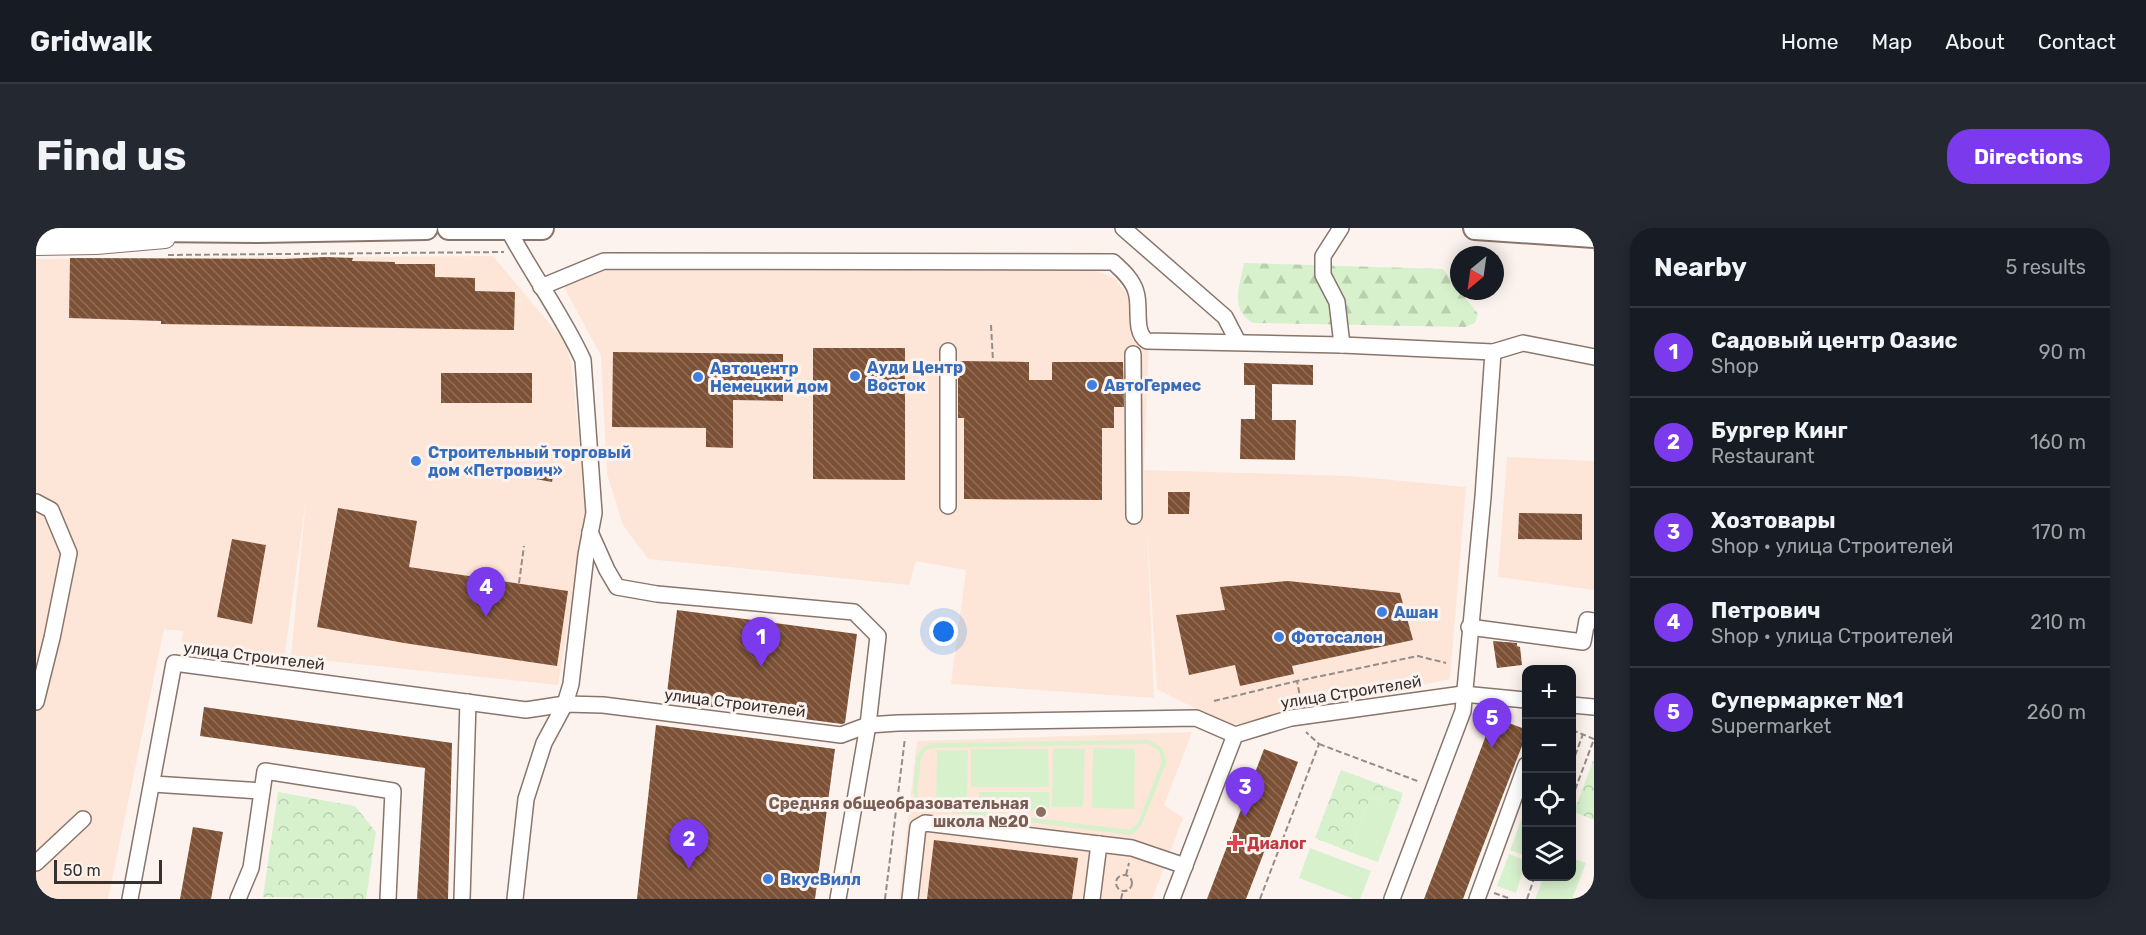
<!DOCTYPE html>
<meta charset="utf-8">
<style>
body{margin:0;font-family:Rubik,sans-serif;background:#242831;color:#f1f3f6}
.controls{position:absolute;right:18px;bottom:18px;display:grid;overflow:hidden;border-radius:12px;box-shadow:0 3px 15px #0003}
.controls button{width:54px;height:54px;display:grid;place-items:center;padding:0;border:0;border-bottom:2px solid #363941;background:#171b24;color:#f1f3f6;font:30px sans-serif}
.compass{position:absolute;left:1414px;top:18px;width:54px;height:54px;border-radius:50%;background:#171b24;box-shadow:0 3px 15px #0003;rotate:209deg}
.scale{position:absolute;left:18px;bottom:15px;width:108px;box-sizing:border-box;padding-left:6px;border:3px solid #39312d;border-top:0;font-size:16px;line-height:21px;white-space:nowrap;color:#39312d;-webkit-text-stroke:4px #fcf3ee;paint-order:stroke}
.you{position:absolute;left:908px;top:404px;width:21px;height:21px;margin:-15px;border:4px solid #fff;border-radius:50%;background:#1a73e8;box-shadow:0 0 0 9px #1a73e833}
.badge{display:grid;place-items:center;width:39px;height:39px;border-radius:50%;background:#7c3aed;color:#fff;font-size:20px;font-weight:700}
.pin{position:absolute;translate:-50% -50px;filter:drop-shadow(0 2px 3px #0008)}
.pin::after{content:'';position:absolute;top:32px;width:21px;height:18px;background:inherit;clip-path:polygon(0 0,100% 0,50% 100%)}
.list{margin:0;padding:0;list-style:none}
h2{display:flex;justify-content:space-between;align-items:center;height:78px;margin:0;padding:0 24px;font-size:26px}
h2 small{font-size:20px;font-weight:400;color:#9ea1a6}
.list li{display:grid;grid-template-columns:39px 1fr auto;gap:18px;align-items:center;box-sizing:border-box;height:90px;padding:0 24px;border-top:2px solid #363941}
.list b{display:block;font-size:22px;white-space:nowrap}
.list p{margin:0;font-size:20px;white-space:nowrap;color:#9ea1a6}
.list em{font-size:20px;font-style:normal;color:#9ea1a6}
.icon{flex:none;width:33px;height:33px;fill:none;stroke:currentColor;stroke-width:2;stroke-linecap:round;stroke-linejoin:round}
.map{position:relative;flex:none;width:1558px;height:671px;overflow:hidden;border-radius:24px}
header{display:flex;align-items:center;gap:36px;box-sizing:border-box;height:84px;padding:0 30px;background:#171b24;border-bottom:2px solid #363941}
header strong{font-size:28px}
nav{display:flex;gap:33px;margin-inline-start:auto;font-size:21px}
.intro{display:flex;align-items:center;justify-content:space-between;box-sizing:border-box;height:144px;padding:0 36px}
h1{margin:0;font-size:42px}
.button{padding:15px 27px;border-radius:24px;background:#7c3aed;color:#fff;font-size:21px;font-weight:700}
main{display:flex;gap:36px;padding:0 36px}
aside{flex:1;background:#171b24;border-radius:24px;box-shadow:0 3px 15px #0003}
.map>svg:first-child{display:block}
</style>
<header>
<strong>Gridwalk</strong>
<nav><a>Home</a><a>Map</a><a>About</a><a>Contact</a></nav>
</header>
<div class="intro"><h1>Find us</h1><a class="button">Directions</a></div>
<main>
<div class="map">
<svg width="1558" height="671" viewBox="0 0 1558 671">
<defs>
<pattern id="forest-firs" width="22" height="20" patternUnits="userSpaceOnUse" patternTransform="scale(1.5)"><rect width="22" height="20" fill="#d8f1cd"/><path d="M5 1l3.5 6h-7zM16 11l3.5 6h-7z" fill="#bacfb0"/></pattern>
<pattern id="park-crowns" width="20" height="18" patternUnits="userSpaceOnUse" patternTransform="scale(1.5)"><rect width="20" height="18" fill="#d8f1cd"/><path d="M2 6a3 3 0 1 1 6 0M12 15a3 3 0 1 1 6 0" fill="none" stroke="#bacfb0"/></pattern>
<pattern id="building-back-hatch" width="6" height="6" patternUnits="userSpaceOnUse" patternTransform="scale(1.5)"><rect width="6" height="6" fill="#7d5135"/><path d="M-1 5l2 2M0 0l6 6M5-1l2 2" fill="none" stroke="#8f6d58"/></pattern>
</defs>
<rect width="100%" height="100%" fill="#fcf3ee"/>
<!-- built -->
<g fill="#fde6d8">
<polygon points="457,28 529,114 536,138 550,289 522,457 255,429 270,270 248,433 145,420 147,403 128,401 72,671 0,671 0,31"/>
<polygon points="570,39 1058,42 1078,50 1097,73 1098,99 1112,100 1113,113 1108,242 1314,248 1430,259 1414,451 1193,498 1121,461 1111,299 1118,470 915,456 930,342 880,333 873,357 612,331 587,297 571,246 565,128 528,59"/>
<polygon points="1471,229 1558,233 1558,362 1462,349"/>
<polygon points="1156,504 1128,577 1147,590 1116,671 863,671 881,513"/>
</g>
<!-- green -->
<g fill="#d8f1cd" fill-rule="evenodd">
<path d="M1113,512L1126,520L1131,533L1106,596L1100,604L1095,607L890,581L881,574L877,564L880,529L886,520L895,515ZM1112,516L1122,522L1126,533L1102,595L1094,602L944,583L1013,582V564H943V584L891,577L884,572L881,564L885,530L889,523L896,520Z"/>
<polygon points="1017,520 1049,521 1047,579 1016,579"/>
<polygon points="1057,520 1099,521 1098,581 1056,580"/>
<polygon points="935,521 1012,521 1013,559 935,559"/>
<polygon points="901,522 932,523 931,575 900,575"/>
<polygon points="1335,568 1363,578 1342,634 1314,624"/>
<polygon points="1486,590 1490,592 1490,628 1474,622"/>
<polygon points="1274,620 1335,643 1324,671 1318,671 1263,650"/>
<polygon points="1473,626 1490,633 1480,665 1461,658"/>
<polygon points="1536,630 1550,635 1536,671 1499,671 1508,649 1536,648"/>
</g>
<!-- forest -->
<path fill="url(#forest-firs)" d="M1208,35L1407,41L1442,86L1439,95L1429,99L1217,95C1193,82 1204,57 1208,35Z"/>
<!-- park -->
<g fill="url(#park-crowns)">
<polygon points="1558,530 1558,592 1538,584"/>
<polygon points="1305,542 1367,565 1363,578 1335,568 1314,624 1279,610"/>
<polygon points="242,564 319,578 340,604 330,671 227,669"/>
</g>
<!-- building -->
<g fill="url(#building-back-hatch)">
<polygon points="289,29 317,30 316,33 359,34 359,36 399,36 399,49 439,50 439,63 479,64 478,102 125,96 125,93 33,90 34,30 248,31"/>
<polygon points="777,120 869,120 869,252 777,251"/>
<polygon points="577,124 747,126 747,173 697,172 697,220 670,219 670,200 576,199"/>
<polygon points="922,133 993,134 993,152 1016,152 1016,134 1087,134 1088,179 1078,179 1078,200 1066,200 1066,272 928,271 928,190 922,190"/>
<polygon points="1208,135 1277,137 1277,157 1236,156 1236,192 1260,192 1259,232 1204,231 1205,191 1219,191 1219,157 1208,157"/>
<rect x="405" y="145" width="91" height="30"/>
<polygon points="497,237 518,242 516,254 494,250"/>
<polygon points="1132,264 1154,264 1153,286 1132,286"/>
<polygon points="302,280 381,293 373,339 532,363 521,438 368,415 281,399"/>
<polygon points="1483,285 1546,286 1546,312 1482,311"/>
<polygon points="196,311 230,317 216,396 181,389"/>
<polygon points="1252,353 1364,365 1377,412 1256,438 1258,446 1204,458 1199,437 1153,447 1140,387 1189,382 1184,359"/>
<polygon points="641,382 821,406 809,495 806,496 630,473"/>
<polygon points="1457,413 1481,415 1481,418 1484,419 1486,437 1461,440"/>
<polygon points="168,479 416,515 412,671 381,671 389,540 164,508"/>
<polygon points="1457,489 1491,502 1491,505 1440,636 1427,671 1388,671"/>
<polygon points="620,497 799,521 779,671 601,671"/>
<polygon points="1228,521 1262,534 1237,601 1210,671 1171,671"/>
<polygon points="157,599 187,604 175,671 144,671"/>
<polygon points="898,612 1042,630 1036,671 891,671"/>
</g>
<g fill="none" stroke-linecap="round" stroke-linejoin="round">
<!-- minor casing -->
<g stroke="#88756b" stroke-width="18">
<g id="minor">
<polyline points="1087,0 1189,89 1202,114"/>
<polyline points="1305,0 1287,28 1287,47 1301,74 1306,117"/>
<path d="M472,1C495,45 526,86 547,132L558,285L550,327L535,456L529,476L508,515L490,571L479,671"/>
<path d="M505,59L568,33L1077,34C1086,42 1097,52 1100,64C1105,78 1097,104 1111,113L1306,117L1457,124L1487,115L1558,129"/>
<polyline points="912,123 912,278"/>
<polyline points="1097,126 1098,288"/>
<polyline points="0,274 15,282 33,325 16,410 0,474"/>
<polyline points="554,304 571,342 581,359 621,366 818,384 842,408 832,497 802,671"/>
<polyline points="1433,399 1547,414 1551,392 1558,393"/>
<polyline points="1536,477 1558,479"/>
<polyline points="117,556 226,563"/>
<polyline points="0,635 47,591"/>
<polyline points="94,671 138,435 490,482 529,476 567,477 805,507 832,497 862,495 1160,490 1199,507 1255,490 1427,466 1490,472"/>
<polyline points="202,671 215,640 229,543 357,563 352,671"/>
<polyline points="426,671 432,474"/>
<polyline points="874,671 882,599 889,595 1096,620 1149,638"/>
<polyline points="1056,671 1063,616"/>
<polyline points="1136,671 1199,507"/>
<polyline points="1356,671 1427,483 1447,269 1457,124"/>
<polyline points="1441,671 1490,537"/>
</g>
</g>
<!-- major casing -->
<g stroke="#88756b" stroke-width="22">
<polyline id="major" points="0,17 60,16 129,10"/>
</g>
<!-- highway casing -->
<g stroke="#88756b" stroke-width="26">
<g id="highway">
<polyline points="413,0 506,0"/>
<polyline points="1439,0 1558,8"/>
<polyline points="0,1 223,3 390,0"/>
</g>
</g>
<!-- path -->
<g stroke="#958c88" stroke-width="2" stroke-dasharray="6 3" stroke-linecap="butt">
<polyline points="132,27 468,24"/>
<polyline points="955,97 957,133"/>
<polyline points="483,355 488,318"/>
<polyline points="1178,473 1261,453"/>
<polyline points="1265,474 1261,453 1382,428 1410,435"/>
<polyline points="1536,502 1558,511"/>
<polyline points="1283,516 1384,554"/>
<polyline points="1536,536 1547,506"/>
<polyline points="1536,570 1558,511"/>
<circle cx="1088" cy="655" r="8"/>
<polyline points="1090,647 1093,635"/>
<polyline points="1458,665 1475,671"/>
<polyline points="849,671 869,510"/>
<polyline points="1085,671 1087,663"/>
<polyline points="1224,671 1283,516 1270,504"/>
<polyline points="1491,671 1499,648"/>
</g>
<!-- minor -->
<use href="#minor" stroke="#fff" stroke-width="15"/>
<!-- major -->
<use href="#major" stroke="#fff" stroke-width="20"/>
<!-- highway -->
<use href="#highway" stroke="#fff" stroke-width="22"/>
</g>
<!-- markers -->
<g fill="#3f7fe0" stroke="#fcf3ee" stroke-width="2">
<circle cx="819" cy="148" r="6"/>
<circle cx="662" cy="149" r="6"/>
<circle cx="1056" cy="157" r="6"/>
<circle cx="380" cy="233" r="6"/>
<circle cx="1346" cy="384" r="6"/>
<circle cx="1243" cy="409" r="6"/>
<circle cx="732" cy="651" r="6"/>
</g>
<circle fill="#8d6e63" stroke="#fcf3ee" stroke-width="2" cx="1005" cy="584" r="6"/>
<path fill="#e0444e" stroke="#fcf3ee" stroke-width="2" d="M1196 606h6v6h6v6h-6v6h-6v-6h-6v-6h6z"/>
<g text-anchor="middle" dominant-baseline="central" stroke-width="6" stroke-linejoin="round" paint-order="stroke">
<!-- shop labels -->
<g font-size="16" font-weight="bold" fill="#366cbe" stroke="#fcf3ee" text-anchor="start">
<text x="831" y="139">Ауди Центр<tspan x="831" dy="18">Восток</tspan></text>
<text x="674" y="140">Автоцентр<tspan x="674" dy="18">Немецкий дом</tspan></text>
<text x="1068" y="157">АвтоГермес</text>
<text x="392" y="224">Строительный торговый<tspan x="392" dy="18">дом «Петрович»</tspan></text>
<text x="1358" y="384">Ашан</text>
<text x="1255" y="409">Фотосалон</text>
<text x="744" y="651">ВкусВилл</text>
</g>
<!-- street labels -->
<g font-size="16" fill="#39312d" stroke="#fcf3ee">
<text transform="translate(218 428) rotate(7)">улица Строителей</text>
<text transform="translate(1315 464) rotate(-9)">улица Строителей</text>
<text transform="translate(699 475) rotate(7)">улица Строителей</text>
</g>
<!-- education labels -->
<g font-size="16" font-weight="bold" fill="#785e54" stroke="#fcf3ee" text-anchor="end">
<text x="993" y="575">Средняя общеобразовательная<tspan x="993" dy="18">школа №20</tspan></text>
</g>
<!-- health labels -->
<g font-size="16" font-weight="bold" fill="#be3a42" stroke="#fcf3ee" text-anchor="start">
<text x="1211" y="615">Диалог</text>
</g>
</g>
</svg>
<div class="controls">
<button>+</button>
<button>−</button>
<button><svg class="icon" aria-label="locate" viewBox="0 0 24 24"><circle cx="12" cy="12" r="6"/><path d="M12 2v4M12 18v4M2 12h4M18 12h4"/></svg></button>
<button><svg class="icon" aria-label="layers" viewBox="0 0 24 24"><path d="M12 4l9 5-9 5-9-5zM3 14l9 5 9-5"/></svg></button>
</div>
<svg class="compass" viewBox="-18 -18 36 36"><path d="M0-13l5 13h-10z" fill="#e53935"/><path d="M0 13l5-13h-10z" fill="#9ea1a6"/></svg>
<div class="scale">50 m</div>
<div class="you"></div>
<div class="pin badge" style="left:725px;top:439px">1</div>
<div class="pin badge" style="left:653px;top:641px">2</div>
<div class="pin badge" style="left:1209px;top:589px">3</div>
<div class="pin badge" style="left:450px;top:389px">4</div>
<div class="pin badge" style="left:1456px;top:520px">5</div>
</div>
<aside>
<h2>Nearby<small>5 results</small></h2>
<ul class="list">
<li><span class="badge">1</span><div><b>Садовый центр Оазис</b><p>Shop</p></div><em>90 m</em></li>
<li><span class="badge">2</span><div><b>Бургер Кинг</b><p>Restaurant</p></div><em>160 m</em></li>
<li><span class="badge">3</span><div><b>Хозтовары</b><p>Shop · улица Строителей</p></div><em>170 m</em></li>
<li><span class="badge">4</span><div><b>Петрович</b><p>Shop · улица Строителей</p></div><em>210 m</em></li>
<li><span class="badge">5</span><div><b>Супермаркет №1</b><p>Supermarket</p></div><em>260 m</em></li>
</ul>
</aside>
</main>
